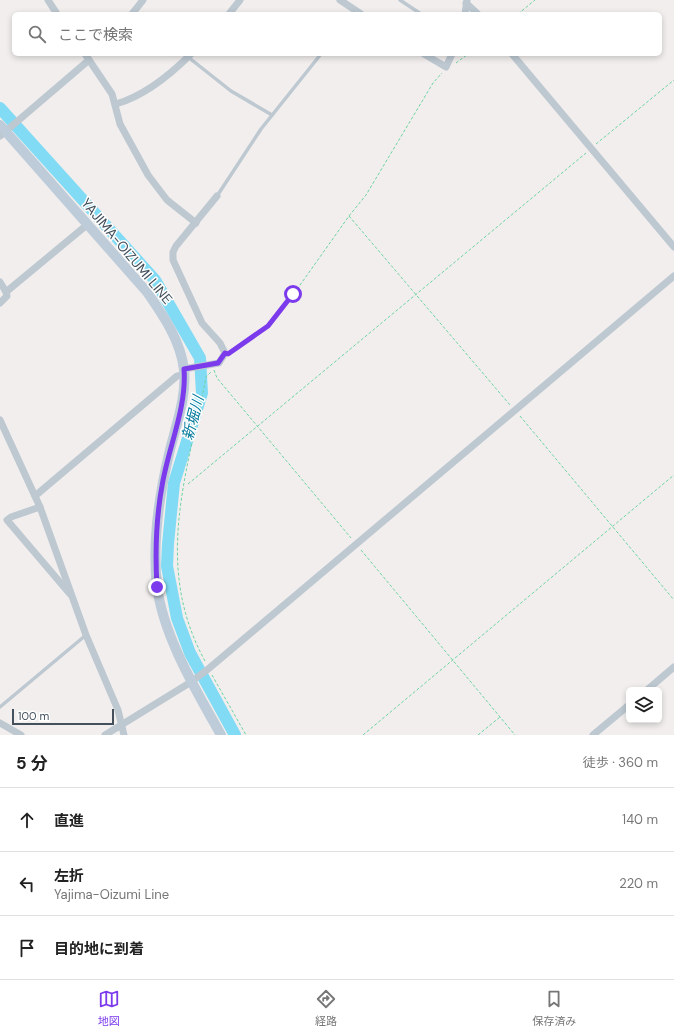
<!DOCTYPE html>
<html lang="ja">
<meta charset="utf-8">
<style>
body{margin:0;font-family:"DM Sans","Noto Sans JP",sans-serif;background:#f6f6f6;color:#222}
.controls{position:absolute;right:12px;bottom:12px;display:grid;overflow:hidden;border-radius:6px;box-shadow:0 2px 6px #0003}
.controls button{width:36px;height:36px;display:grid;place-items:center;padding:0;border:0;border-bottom:1px solid #e0e0e0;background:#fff;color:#222;font:20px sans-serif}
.scale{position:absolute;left:12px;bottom:10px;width:102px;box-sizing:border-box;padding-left:4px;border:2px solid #44515d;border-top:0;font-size:11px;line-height:14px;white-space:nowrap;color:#44515d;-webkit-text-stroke:3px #fff;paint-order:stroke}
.stop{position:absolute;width:12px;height:12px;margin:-9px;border:3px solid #7c3aed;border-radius:50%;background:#fff}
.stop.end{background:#7c3aed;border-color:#fff;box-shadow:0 1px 4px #0008}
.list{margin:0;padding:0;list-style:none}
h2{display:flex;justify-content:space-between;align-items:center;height:52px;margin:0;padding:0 16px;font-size:17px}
h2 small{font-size:13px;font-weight:400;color:#767676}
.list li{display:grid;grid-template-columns:26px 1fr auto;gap:12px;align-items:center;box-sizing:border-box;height:64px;padding:0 16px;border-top:1px solid #e0e0e0}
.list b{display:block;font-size:15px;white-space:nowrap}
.list p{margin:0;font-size:13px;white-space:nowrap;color:#767676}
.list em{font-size:13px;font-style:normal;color:#767676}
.icon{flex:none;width:22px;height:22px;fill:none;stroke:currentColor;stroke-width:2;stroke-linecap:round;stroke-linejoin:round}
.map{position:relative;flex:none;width:674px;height:735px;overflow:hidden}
.search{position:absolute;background:#fff;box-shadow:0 2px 6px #0003;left:12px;right:12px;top:12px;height:44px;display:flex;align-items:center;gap:10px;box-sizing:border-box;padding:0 14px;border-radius:6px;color:#767676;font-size:15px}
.sheet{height:244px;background:#fff}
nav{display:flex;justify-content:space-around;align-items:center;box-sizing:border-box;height:56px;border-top:1px solid #e0e0e0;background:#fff;font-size:11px;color:#767676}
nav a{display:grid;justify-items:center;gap:2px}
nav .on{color:#7c3aed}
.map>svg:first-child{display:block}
</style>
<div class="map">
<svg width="674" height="735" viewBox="0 0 674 735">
<rect width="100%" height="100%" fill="#f1eeed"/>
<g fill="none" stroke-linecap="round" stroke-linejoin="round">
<!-- river -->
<polyline stroke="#81dbf4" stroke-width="12" points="0,108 155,280 200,358 202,393 174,483 168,544 167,566 177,618 190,653 235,735"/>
<!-- path -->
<g stroke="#6dd4a2" stroke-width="1" stroke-dasharray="3 2" stroke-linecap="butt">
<polyline points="518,14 535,0"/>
<polyline points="456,63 468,54"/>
<polyline points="596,144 674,80"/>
<polyline points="349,216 510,405"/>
<polyline points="233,351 268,327 293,295 349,216 366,195 433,83 442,73"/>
<polyline points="214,370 217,378 351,538"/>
<polyline points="520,416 674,600"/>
<polyline points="188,484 586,153"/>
<polyline points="361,550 515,735"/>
<path d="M205,661C153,566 187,475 206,377L211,372"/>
<polyline points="212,675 246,735"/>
<polyline points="363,735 674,475"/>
<polyline points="478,735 500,717"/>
</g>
<!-- lane -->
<g stroke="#bdc8d1" stroke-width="3.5">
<polyline points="400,0 421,14"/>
<polyline points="188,57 231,91 272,115"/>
<polyline points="217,196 261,129 321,54"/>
<polyline points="0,707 86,635"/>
</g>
<!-- street -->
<g stroke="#bdc8d1" stroke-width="7">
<polyline points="48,0 57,14"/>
<polyline points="340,0 361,14"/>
<polyline points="466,3 478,14"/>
<polyline points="132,14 143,0"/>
<polyline points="229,14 240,0"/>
<polyline points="465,14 467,0"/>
<polyline points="85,54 112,94 120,124 148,175 167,200 196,223"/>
<polyline points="424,54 446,67 452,54"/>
<polyline points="512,54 674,247"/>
<path d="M116,104C144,96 171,74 191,54"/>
<polyline points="0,136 89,60"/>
<polyline points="0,282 6,292 7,296 0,303"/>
<polyline points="6,292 88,224"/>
<polyline points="184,369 219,363 225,353 220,343 202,323 173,260 173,252 176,246 217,196"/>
<polyline points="0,420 40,507 86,635 118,710 124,735"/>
<polyline points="35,496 177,376 184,374"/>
<polyline points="40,507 11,517 7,520 70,594"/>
<polyline points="647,690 674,667"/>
<polyline points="0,723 21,735"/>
<polyline points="105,735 191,682 207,670 674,276"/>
<polyline points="593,735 629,705"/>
</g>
<!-- secondary -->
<path stroke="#becbd9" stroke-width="10" d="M0,125L147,292C163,315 181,341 184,370C187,397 175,428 169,454C159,496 152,541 157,586C163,636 197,692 221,735"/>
</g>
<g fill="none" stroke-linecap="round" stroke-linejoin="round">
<!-- route -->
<path stroke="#7c3aed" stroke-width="5" d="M157,587C155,553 156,519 162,486C168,448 187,408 184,369L218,363L225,353L228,354L268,326L293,294"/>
</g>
<g text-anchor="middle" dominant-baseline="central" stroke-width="3" stroke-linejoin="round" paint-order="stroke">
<!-- street labels -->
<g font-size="14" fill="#44515d" stroke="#fff">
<text transform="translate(127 251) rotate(50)">YAJIMA-OIZUMI LINE</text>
</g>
<!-- water labels -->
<g font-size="15" font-style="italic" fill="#037a9c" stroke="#fff">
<text transform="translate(193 418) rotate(-75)">新堀川</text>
</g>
</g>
</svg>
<div class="controls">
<button><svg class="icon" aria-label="layers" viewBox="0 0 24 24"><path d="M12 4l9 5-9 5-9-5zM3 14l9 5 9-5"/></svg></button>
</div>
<div class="scale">100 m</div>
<div class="stop" style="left:293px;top:294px"></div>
<div class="stop end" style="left:157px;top:587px"></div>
<div class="search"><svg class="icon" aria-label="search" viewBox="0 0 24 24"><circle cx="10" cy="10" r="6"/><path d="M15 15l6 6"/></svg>ここで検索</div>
</div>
<section class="sheet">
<h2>5 分<small>徒歩 · 360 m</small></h2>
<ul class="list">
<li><svg class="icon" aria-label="ahead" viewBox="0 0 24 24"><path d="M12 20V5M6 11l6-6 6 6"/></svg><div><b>直進</b></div><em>140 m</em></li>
<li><svg class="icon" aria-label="left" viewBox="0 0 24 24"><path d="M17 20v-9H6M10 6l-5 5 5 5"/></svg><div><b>左折</b><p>Yajima-Oizumi Line</p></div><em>220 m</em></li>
<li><svg class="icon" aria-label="arrive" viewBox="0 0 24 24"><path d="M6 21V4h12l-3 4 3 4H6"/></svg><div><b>目的地に到着</b></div></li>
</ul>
</section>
<nav>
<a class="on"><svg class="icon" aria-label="map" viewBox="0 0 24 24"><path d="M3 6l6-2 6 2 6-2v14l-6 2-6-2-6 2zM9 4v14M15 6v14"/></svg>地図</a>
<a><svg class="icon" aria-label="directions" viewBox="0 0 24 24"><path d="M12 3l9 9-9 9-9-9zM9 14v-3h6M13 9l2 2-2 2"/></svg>経路</a>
<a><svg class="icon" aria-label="saved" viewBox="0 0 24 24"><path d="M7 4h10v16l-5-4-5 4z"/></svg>保存済み</a>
</nav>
